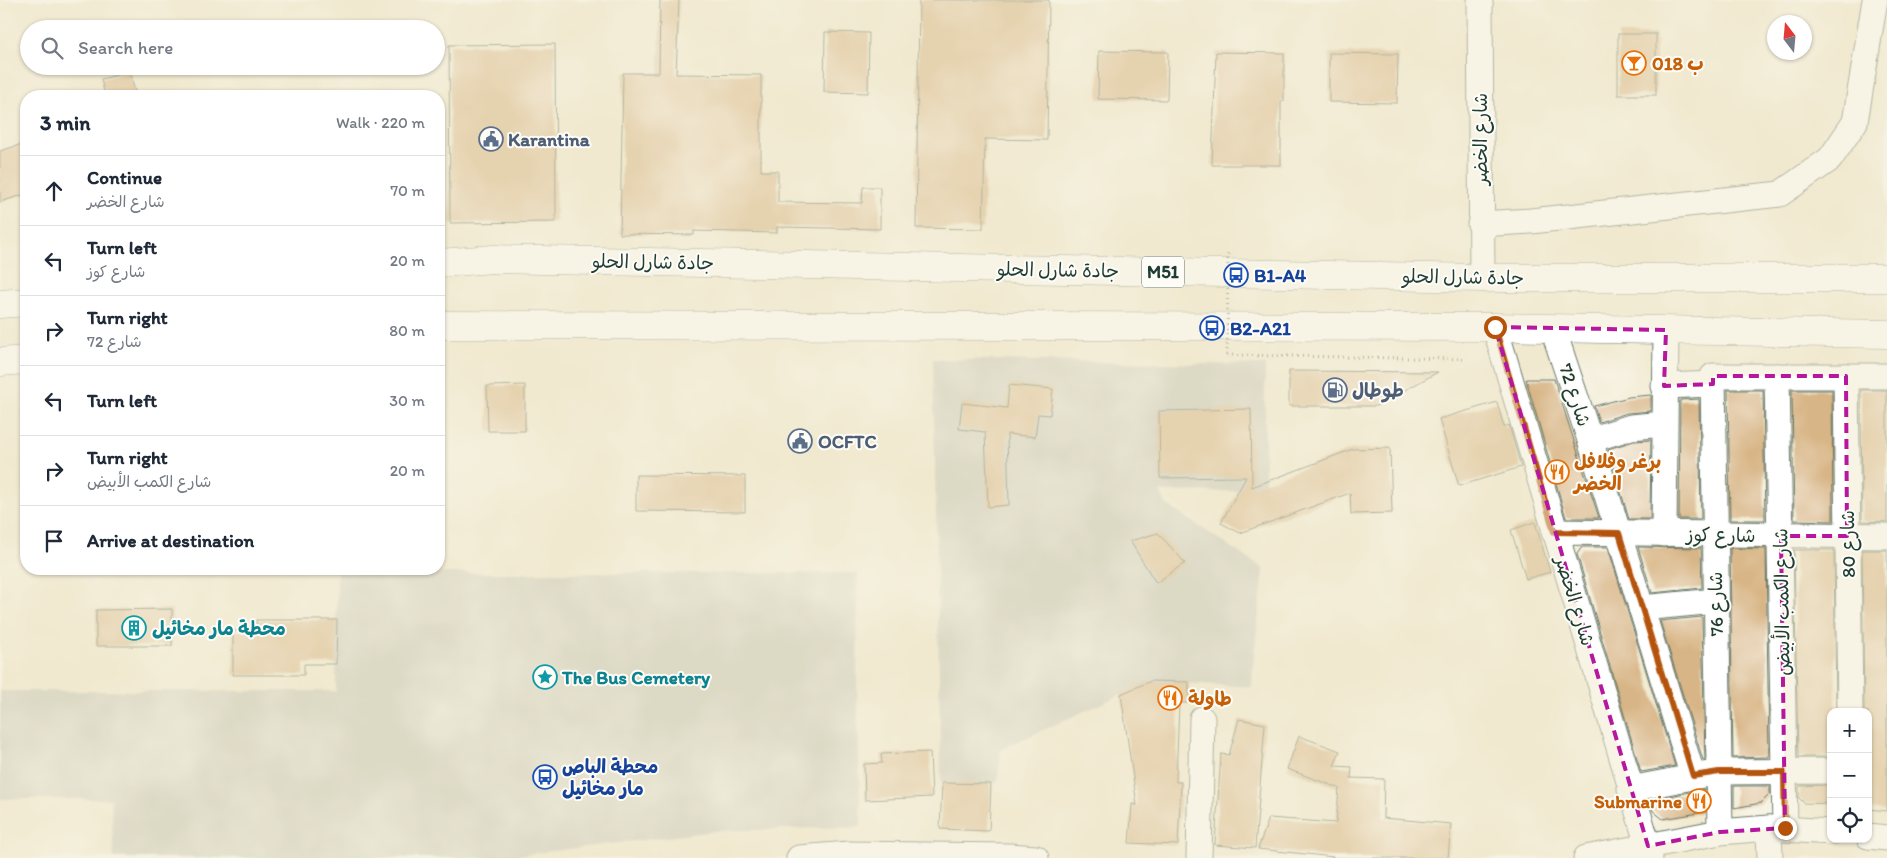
<!DOCTYPE html>
<meta charset="utf-8">
<style>
body{margin:0;font-family:Itim,"Playpen Sans Arabic",sans-serif;background:#f6f6f7;color:#1f2937}
.controls{position:absolute;right:15px;bottom:15px;display:grid;overflow:hidden;border-radius:10px;box-shadow:0 1px 4px #0004}
.controls button{width:45px;height:45px;display:grid;place-items:center;padding:0;border:0;border-bottom:1px solid #e0e1e3;background:#fff;color:#1f2937;font:25px sans-serif}
.compass{position:absolute;left:1767px;top:15px;width:45px;height:45px;border-radius:50%;background:#fff;box-shadow:0 1px 4px #0004;rotate:344deg}
.stop{position:absolute;width:15px;height:15px;margin:-11px;border:4px solid #b45309;border-radius:50%;background:#fff}
.stop.end{background:#b45309;border-color:#fff;box-shadow:0 1px 5px #0008}
.list{margin:0;padding:0;list-style:none}
h2{display:flex;justify-content:space-between;align-items:center;height:65px;margin:0;padding:0 20px;font-size:21px}
h2 small{font-size:16px;font-weight:400;color:#747a83}
.list li{display:grid;grid-template-columns:32px 1fr auto;gap:15px;align-items:center;box-sizing:border-box;height:70px;padding:0 20px;border-top:1px solid #e0e1e3}
.list b{display:block;font-size:19px;white-space:nowrap}
.list p{margin:0;font-size:16px;white-space:nowrap;color:#747a83}
.list em{font-size:16px;font-style:normal;color:#747a83}
.icon{flex:none;width:28px;height:28px;fill:none;stroke:currentColor;stroke-width:2;stroke-linecap:round;stroke-linejoin:round}
.map{position:relative;flex:none;width:1887px;height:858px;overflow:hidden}
.search{position:absolute;background:#fff;box-shadow:0 1px 4px #0004;left:20px;top:20px;width:425px;height:55px;display:flex;align-items:center;gap:12px;box-sizing:border-box;padding:0 18px;border-radius:28px;color:#747a83;font-size:19px}
.panel{position:absolute;background:#fff;box-shadow:0 1px 4px #0004;left:20px;top:90px;width:425px;height:485px;border-radius:20px}
.map>svg:first-child{display:block}
</style>
<div class="map">
<svg width="1887" height="858" viewBox="0 0 1887 858">
<rect width="100%" height="100%" fill="#fdfcf7"/>
<filter id="ink" filterUnits="userSpaceOnUse"><feTurbulence type="fractalNoise" baseFrequency=".02" numOctaves="2"/><feDisplacementMap in="SourceGraphic" scale="10" xChannelSelector="R" yChannelSelector="G"/><feConvolveMatrix kernelMatrix="1 2 1 2 8 2 1 2 1" color-interpolation-filters="sRGB"/></filter>
<filter id="wash" filterUnits="userSpaceOnUse"><feTurbulence type="fractalNoise" baseFrequency=".0096" numOctaves="4" result="noise"/><feDisplacementMap in="SourceGraphic" scale="20" xChannelSelector="R" yChannelSelector="G"/><feGaussianBlur stdDeviation="1.12" result="paint"/><feColorMatrix in="noise" values="0 0 0 0 0 0 0 0 0 0 0 0 0 0 0 0 0 1.4 0 .05"/><feComposite in="paint" operator="in"/></filter>
<g filter="url(#wash)">
<rect width="100%" height="100%" fill="#f1e9cf"/>
<!-- industrial -->
<g fill="#c4c6b9">
<polygon points="933,359 1265,365 1265,491 1160,492 1167,505 1264,569 1253,665 1252,687 1151,681 1001,749 998,781 991,784 941,783"/>
<polygon points="337,573 858,573 857,684 861,827 716,831 495,858 114,858 111,799 0,799 0,691 336,691"/>
</g>
<g id="blocks">
<!-- building -->
<g fill="#d8b586">
<polygon points="660,0 679,0 676,74 761,75 761,171 778,171 778,202 862,203 863,187 880,187 880,229 777,227 777,233 694,231 694,235 620,234 623,73 659,73"/>
<polygon points="919,0 1049,0 1047,140 985,139 983,229 916,228"/>
<polygon points="825,32 869,33 868,93 824,92"/>
<rect x="1618" y="34" width="38" height="61"/>
<polygon points="555,44 556,222 450,223 449,45"/>
<polygon points="1099,51 1168,52 1167,100 1098,99"/>
<polygon points="1216,52 1284,53 1284,101 1281,101 1281,165 1212,165"/>
<polygon points="1329,53 1398,54 1397,103 1329,102"/>
<polygon points="130,72 136,96 105,96 101,79"/>
<polygon points="26,143 26,194 0,202 0,151"/>
<polygon points="1289,371 1438,372 1376,406 1289,406"/>
<polygon points="1526,379 1554,379 1599,518 1566,518"/>
<polygon points="525,385 525,431 488,431 487,386"/>
<polygon points="1009,385 1053,389 1050,415 1038,414 1035,437 1007,434 1009,505 988,507 985,432 959,429 962,403 1007,408"/>
<polygon points="1728,390 1763,390 1765,520 1730,520"/>
<polygon points="1792,390 1832,390 1833,521 1794,520"/>
<polygon points="1861,390 1887,390 1887,522 1862,521"/>
<polygon points="1651,395 1651,411 1627,413 1599,422 1594,406 1629,397"/>
<polygon points="1699,399 1701,519 1679,519 1680,400"/>
<polygon points="1497,402 1504,427 1509,425 1521,467 1459,486 1439,419"/>
<polygon points="1251,409 1252,487 1353,449 1390,448 1392,513 1351,514 1350,493 1240,533 1221,523 1246,477 1160,478 1159,411"/>
<polygon points="1651,440 1650,519 1629,519 1608,449 1634,441"/>
<polygon points="636,475 745,476 745,512 636,511"/>
<polygon points="1535,522 1550,572 1526,579 1511,530"/>
<polygon points="1158,533 1185,563 1156,583 1130,541"/>
<polygon points="1582,547 1608,547 1675,766 1641,772 1577,554"/>
<polygon points="1638,547 1701,548 1702,588 1652,593"/>
<polygon points="1730,548 1766,549 1769,757 1733,758"/>
<polygon points="1794,550 1834,550 1836,712 1831,712 1831,757 1798,757"/>
<polygon points="1862,550 1887,550 1887,811 1868,809 1868,712 1864,712"/>
<polygon points="172,609 172,646 96,646 96,610"/>
<polygon points="1702,617 1705,760 1703,760 1660,621"/>
<polygon points="256,620 337,620 336,664 304,664 304,675 233,675 233,631 256,631"/>
<polygon points="1151,681 1189,682 1189,703 1179,703 1176,782 1181,782 1178,845 1129,843 1132,804 1137,805 1121,694"/>
<polygon points="1239,719 1265,724 1255,848 1215,845 1221,754 1229,755"/>
<polygon points="1299,736 1340,751 1334,766 1352,767 1351,778 1384,779 1383,818 1451,824 1448,858 1334,858 1334,857 1258,849 1269,818 1336,823 1339,788 1287,769"/>
<polygon points="930,752 932,797 865,800 864,764 882,763 881,754"/>
<polygon points="942,783 991,784 989,831 940,829"/>
<polygon points="1831,785 1831,804 1804,803 1799,798 1799,786"/>
<polygon points="1734,786 1770,786 1770,794 1761,803 1734,808"/>
<polygon points="1705,789 1705,812 1663,819 1653,811 1650,800"/>
</g>
</g>
</g>
<g filter="url(#ink)">
<use href="#blocks" fill-opacity="0" stroke="#68796a" stroke-width="1"/>
<g fill="none" stroke-linecap="round" stroke-linejoin="round">
<!-- minor casing -->
<g stroke="#68796a" stroke-width="27">
<g id="minor">
<polyline points="1480,0 1482,278"/>
<polyline points="1480,224 1531,221 1780,194 1830,159 1855,122 1875,0"/>
<polyline points="1495,327 1648,846 1650,858"/>
<polyline points="1553,329 1590,440 1693,777"/>
<polyline points="1777,376 1785,828"/>
<polyline points="1846,376 1850,712"/>
<polyline points="1664,386 1713,384"/>
<polyline points="1590,440 1631,427 1664,424"/>
<polyline points="1554,532 1887,536"/>
<polyline points="1664,534 1666,330"/>
<polyline points="1641,608 1716,601"/>
<polyline points="1630,789 1719,772 1831,771"/>
<polyline points="1769,828 1770,858"/>
<polyline points="1720,832 1713,376 1887,376"/>
<polyline points="1868,836 1887,838"/>
<polyline points="799,858 849,854 1010,856 1036,858"/>
<polyline points="1199,858 1202,719"/>
<polyline points="1586,858 1720,832 1769,828 1831,832"/>
</g>
</g>
<!-- highway casing -->
<g stroke="#68796a" stroke-width="29">
<g id="highway">
<polyline points="439,263 493,259 1482,278 1887,278"/>
<polyline points="0,304 26,302"/>
<polyline points="439,325 1495,327 1887,334"/>
<polyline points="0,362 26,360"/>
</g>
</g>
<!-- path -->
<polyline stroke="#68796a" stroke-width="3" stroke-dasharray="1 4" stroke-linecap="butt" points="1227,355 1464,359"/>
<!-- minor -->
<use href="#minor" stroke="#fff" stroke-width="25"/>
<!-- highway -->
<use href="#highway" stroke="#fff" stroke-width="28"/>
<!-- path-bridge -->
<polyline stroke="#68796a" stroke-width="3" stroke-dasharray="1 4" stroke-linecap="butt" points="1227,355 1228,253"/>
</g>
</g>
<g fill="none" stroke-linecap="round" stroke-linejoin="round" filter="url(#ink)">
<!-- route -->
<polyline stroke="#b45309" stroke-width="6" points="1495,327 1554,532 1619,533 1693,776 1719,772 1784,772 1785,828"/>
</g>
<!-- marked area -->
<path d="M0 0H1887V858H0ZM1495,327L1666,330L1664,386L1713,384V376H1846L1847,536H1781L1785,828L1720,832L1648,846Z" fill="#f1e9cf" fill-opacity=".55" fill-rule="evenodd"/>
<path fill="none" stroke="#b5179e" stroke-width="4" stroke-dasharray="10 6" stroke-linejoin="round" d="M1495,327L1666,330L1664,386L1713,384V376H1846L1847,536H1781L1785,828L1720,832L1648,846Z"/>
<!-- icons -->
<defs>
<g id="bar-ring" transform="scale(1.25)"><circle r="9.5" fill="#fdfcf7" stroke="#e8710a" stroke-width="1.5"/><path d="M-6-5H6L.8 .8V4.5H3.5V6h-7V4.5H-.8V.8Z" fill="#e8710a"/></g>
<g id="civic-ring" transform="scale(1.25)"><circle r="9.5" fill="#fdfcf7" stroke="#5c6f8a" stroke-width="1.5"/><path d="M-.6-6.5H3V-4.5H.6V-3L4-1V1h2V6H-6V1h2V-1L-.6-3ZM-1.2 2.5V6h2.4V2.5Z" fill="#5c6f8a"/></g>
<g id="bus-ring" transform="scale(1.25)"><circle r="9.5" fill="#fdfcf7" stroke="#1a4fb4" stroke-width="1.5"/><path d="M-5-6H5V4H4V6H2V4H-2V6H-4V4H-5ZM-3.5-4V0h7V-4ZM-3.5 1.2v1.5H-2V1.2ZM2 1.2v1.5H3.5V1.2Z" fill="#1a4fb4"/></g>
<g id="fuel-ring" transform="scale(1.25)"><circle r="9.5" fill="#fdfcf7" stroke="#5c6f8a" stroke-width="1.5"/><path d="M-5.5-6h7V0h2V4h1.3V-2.5L3-4.5l.8-.8L6-3V5H2.5V1h-1V6h-7ZM-4.2-4.7v3.2H.2V-4.7Z" fill="#5c6f8a"/></g>
<g id="restaurant-ring" transform="scale(1.25)"><circle r="9.5" fill="#fdfcf7" stroke="#e8710a" stroke-width="1.5"/><path d="M-5-6h1v4h1v-4h1v4h1v-4h1v5L-1.5 .5V6h-2V.5L-5-1ZM5-6V6H3V1.5H1.5Q1.5-4 5-6Z" fill="#e8710a"/></g>
<g id="building-ring" transform="scale(1.25)"><circle r="9.5" fill="#fdfcf7" stroke="#0f9aa8" stroke-width="1.5"/><path d="M-4-6H4V6H1V3H-1V6H-4ZM-2.5-4.3h1.7v1.8h-1.7ZM.8-4.3h1.7v1.8H.8ZM-2.5-1h1.7V.8h-1.7ZM.8-1h1.7V.8H.8Z" fill="#0f9aa8"/></g>
<g id="sight-ring" transform="scale(1.25)"><circle r="9.5" fill="#fdfcf7" stroke="#0f9aa8" stroke-width="1.5"/><path d="M0-6L1.8-2.2L6-1.7L2.9 1.2L3.7 5.4L0 3.3L-3.7 5.4L-2.9 1.2L-6-1.7L-1.8-2.2Z" fill="#0f9aa8"/></g>
</defs>
<g fill-rule="evenodd">
<use href="#bar-ring" x="1634" y="63"/>
<use href="#civic-ring" x="491" y="139"/>
<use href="#bus-ring" x="1236" y="275"/>
<use href="#bus-ring" x="1212" y="328"/>
<use href="#fuel-ring" x="1335" y="390"/>
<use href="#civic-ring" x="800" y="441"/>
<use href="#restaurant-ring" x="1557" y="472"/>
<use href="#building-ring" x="134" y="628"/>
<use href="#sight-ring" x="545" y="677"/>
<use href="#restaurant-ring" x="1170" y="698"/>
<use href="#bus-ring" x="545" y="777"/>
<use href="#restaurant-ring" x="1699" y="801"/>
</g>
<g text-anchor="middle" dominant-baseline="central" stroke-width="4" stroke-linejoin="round" paint-order="stroke">
<!-- shield labels -->
<rect fill="#fdfcf7" stroke="#62766e" stroke-width="1" x="1142" y="256.5" width="42" height="31" rx="4"/>
<g font-size="18" font-weight="bold" fill="#1f3d34">
<text x="1163" y="272">M51</text>
</g>
<!-- food labels -->
<g font-size="19" font-weight="bold" fill="#c56008" stroke="#fdfcf7" text-anchor="start">
<text x="1652" y="63">ب 018</text>
<text x="1574" y="461">برغر وفلافل<tspan x="1574" dy="22">الخضر</tspan></text>
<text x="1188" y="698">طاولة</text>
<text x="1682" y="801" text-anchor="end">Submarine</text>
</g>
<!-- service labels -->
<g font-size="19" font-weight="bold" fill="#4e5e75" stroke="#fdfcf7" text-anchor="start">
<text x="508" y="139">Karantina</text>
<text x="1352" y="390">طوطال</text>
<text x="818" y="441">OCFTC</text>
</g>
<!-- street labels -->
<g font-size="19" fill="#1f3d34" stroke="#fdfcf7">
<text transform="translate(1480 139) rotate(-90)">شارع الخضر</text>
<text transform="translate(653 262) rotate(1)">جادة شارل الحلو</text>
<text transform="translate(1058 270) rotate(1)">جادة شارل الحلو</text>
<text transform="translate(1463 277) rotate(1)">جادة شارل الحلو</text>
<text transform="translate(1575 395) rotate(72)">شارع 72</text>
<text transform="translate(1721 535) rotate(1)">شارع كوز</text>
<text transform="translate(1848 544) rotate(-91)">شارع 80</text>
<text transform="translate(1575 601) rotate(73)">شارع الخضر</text>
<text transform="translate(1782 602) rotate(-91)">شارع الكمب الأبيض</text>
<text transform="translate(1716 604) rotate(-91)">شارع 76</text>
</g>
<!-- transit labels -->
<g font-size="19" font-weight="bold" fill="#164399" stroke="#fdfcf7" text-anchor="start">
<text x="1254" y="275">B1-A4</text>
<text x="1230" y="328">B2-A21</text>
<text x="562" y="766">محطة الباص<tspan x="562" dy="22">مار مخائيل</tspan></text>
</g>
<!-- culture labels -->
<g font-size="19" font-weight="bold" fill="#0d838f" stroke="#fdfcf7" text-anchor="start">
<text x="152" y="628">محطة مار مخائيل</text>
<text x="562" y="677">The Bus Cemetery</text>
</g>
</g>
</svg>
<div class="controls">
<button>+</button>
<button>−</button>
<button><svg class="icon" aria-label="locate" viewBox="0 0 24 24"><circle cx="12" cy="12" r="6"/><path d="M12 2v4M12 18v4M2 12h4M18 12h4"/></svg></button>
</div>
<svg class="compass" viewBox="-18 -18 36 36"><path d="M0-13l5 13h-10z" fill="#e53935"/><path d="M0 13l5-13h-10z" fill="#747a83"/></svg>
<div class="stop" style="left:1495px;top:327px"></div>
<div class="stop end" style="left:1785px;top:828px"></div>
<div class="search"><svg class="icon" aria-label="search" viewBox="0 0 24 24"><circle cx="10" cy="10" r="6"/><path d="M15 15l6 6"/></svg>Search here</div>
<section class="panel">
<h2>3 min<small>Walk · 220 m</small></h2>
<ul class="list">
<li><svg class="icon" aria-label="ahead" viewBox="0 0 24 24"><path d="M12 20V5M6 11l6-6 6 6"/></svg><div><b>Continue</b><p>شارع الخضر</p></div><em>70 m</em></li>
<li><svg class="icon" aria-label="left" viewBox="0 0 24 24"><path d="M17 20v-9H6M10 6l-5 5 5 5"/></svg><div><b>Turn left</b><p>شارع كوز</p></div><em>20 m</em></li>
<li><svg class="icon" aria-label="right" viewBox="0 0 24 24"><path d="M7 20v-9h11M14 6l5 5-5 5"/></svg><div><b>Turn right</b><p>شارع 72</p></div><em>80 m</em></li>
<li><svg class="icon" aria-label="left" viewBox="0 0 24 24"><path d="M17 20v-9H6M10 6l-5 5 5 5"/></svg><div><b>Turn left</b></div><em>30 m</em></li>
<li><svg class="icon" aria-label="right" viewBox="0 0 24 24"><path d="M7 20v-9h11M14 6l5 5-5 5"/></svg><div><b>Turn right</b><p>شارع الكمب الأبيض</p></div><em>20 m</em></li>
<li><svg class="icon" aria-label="arrive" viewBox="0 0 24 24"><path d="M6 21V4h12l-3 4 3 4H6"/></svg><div><b>Arrive at destination</b></div></li>
</ul>
</section>
</div>
